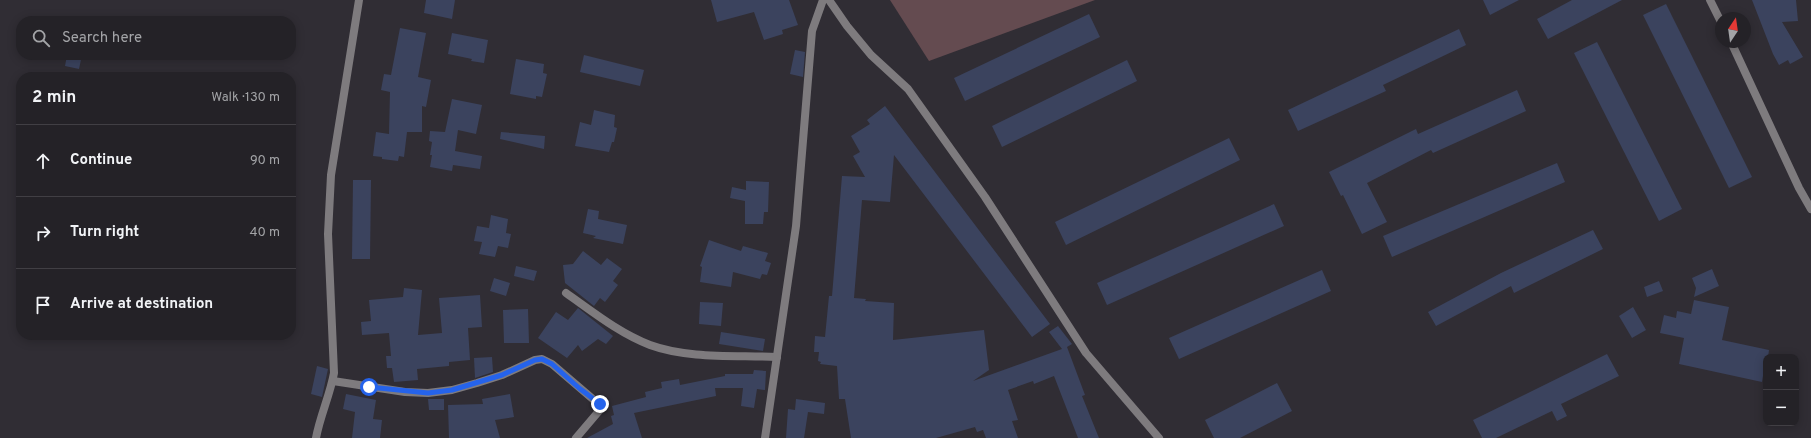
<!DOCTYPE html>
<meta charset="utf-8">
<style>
body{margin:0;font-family:Overpass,sans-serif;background:#2c2a2f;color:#f1f3f6}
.controls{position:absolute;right:12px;bottom:12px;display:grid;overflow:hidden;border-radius:8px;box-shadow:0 2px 10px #0003}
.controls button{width:36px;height:36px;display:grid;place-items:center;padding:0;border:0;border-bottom:1px solid #413f44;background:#242227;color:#f1f3f6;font:20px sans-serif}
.compass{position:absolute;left:1715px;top:12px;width:36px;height:36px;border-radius:50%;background:#242227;box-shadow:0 2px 10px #0003;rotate:13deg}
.stop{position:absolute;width:12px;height:12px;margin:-9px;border:3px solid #2563eb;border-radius:50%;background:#fff}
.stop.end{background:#2563eb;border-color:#fff;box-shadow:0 1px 4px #0008}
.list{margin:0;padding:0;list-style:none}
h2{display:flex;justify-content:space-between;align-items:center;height:52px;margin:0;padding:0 16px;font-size:17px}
h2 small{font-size:13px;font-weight:400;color:#a3a4a7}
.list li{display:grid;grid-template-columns:26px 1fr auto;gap:12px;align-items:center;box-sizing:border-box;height:72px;padding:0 16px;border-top:1px solid #413f44}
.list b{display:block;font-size:15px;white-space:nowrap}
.list em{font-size:13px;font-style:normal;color:#a3a4a7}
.icon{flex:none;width:22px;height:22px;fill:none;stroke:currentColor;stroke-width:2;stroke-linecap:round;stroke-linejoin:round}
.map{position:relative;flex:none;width:1811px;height:438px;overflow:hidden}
.search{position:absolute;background:#242227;box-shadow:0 2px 10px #0003;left:16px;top:16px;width:280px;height:44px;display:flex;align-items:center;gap:10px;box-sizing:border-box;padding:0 14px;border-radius:16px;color:#a3a4a7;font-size:15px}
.panel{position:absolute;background:#242227;box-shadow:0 2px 10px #0003;left:16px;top:72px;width:280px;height:268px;border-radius:16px}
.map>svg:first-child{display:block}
</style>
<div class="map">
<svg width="1811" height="438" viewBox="0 0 1811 438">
<rect width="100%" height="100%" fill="#302d34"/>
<!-- green -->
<polygon fill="#644b50" points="890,0 1095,0 929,61"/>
<!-- building -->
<g fill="#3b435e">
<polygon points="426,0 455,0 452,19 424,13"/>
<polygon points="711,0 789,0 798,25 782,30 783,34 764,40 754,12 717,22"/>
<polygon points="1483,0 1519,0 1490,15"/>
<polygon points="1572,0 1622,0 1548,39 1537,19"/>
<polygon points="1752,0 1796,0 1798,21 1782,22 1803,57 1790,64 1788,60 1779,65 1773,54"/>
<polygon points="1666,4 1752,177 1729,188 1643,15"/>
<polygon points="1089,14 1100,37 965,101 954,78"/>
<polygon points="400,28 426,33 418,77 431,80 426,107 422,106 422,132 407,132 404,157 399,156 398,161 382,159 382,157 373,156 376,132 389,134 390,92 381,90 384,74 391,75"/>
<polygon points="1459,29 1466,45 1383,85 1386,91 1298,131 1288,110"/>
<polygon points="452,33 488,40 484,63 471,61 472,59 448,54"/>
<polygon points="1597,42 1682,209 1659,221 1574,53"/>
<polygon points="795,50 805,52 803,77 790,74"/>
<polygon points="67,55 82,55 79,69 65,66"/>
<polygon points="584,55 644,70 640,86 580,72"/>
<polygon points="516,59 544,64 543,73 547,74 542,97 536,96 536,99 510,94"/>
<polygon points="1127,60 1137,81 1002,147 992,126"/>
<polygon points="1517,90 1526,111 1433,153 1431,150 1367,183 1387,222 1362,234 1343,195 1341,196 1329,172 1416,129 1418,134"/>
<polygon points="452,99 482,105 476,134 458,130 455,151 482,156 480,169 453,165 452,171 430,167 432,155 430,155 432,142 429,141 430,131 445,132"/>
<polygon points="885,106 1050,324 1032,337 894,155 890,202 862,200 854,298 866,299 865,301 894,303 893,340 984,330 989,370 973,381 1062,349 1049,332 1058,326 1072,344 1067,347 1085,395 1082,396 1099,438 1078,438 1054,376 1034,384 1033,381 1008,390 1018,420 1012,421 1018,438 986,438 983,430 977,432 975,427 936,438 851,438 845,399 839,399 837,366 820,364 821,362 818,361 819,352 814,352 815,336 825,337 829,296 832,296 842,176 865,177 853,156 860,152 851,136 870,124 867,120"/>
<polygon points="594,110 615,115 614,127 617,128 614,142 612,142 609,152 575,146 580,122 591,125"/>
<polygon points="501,132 545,136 544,149 500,139"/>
<polygon points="1229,138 1240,160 1066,245 1055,222"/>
<polygon points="1557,163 1565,182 1392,257 1383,236"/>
<polygon points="353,180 371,180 370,259 352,259"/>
<polygon points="746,181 769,182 768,212 764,212 763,224 745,224 745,201 730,198 732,187 746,190"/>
<polygon points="1274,204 1284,226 1107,305 1097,283"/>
<polygon points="588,209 599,211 598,219 627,225 623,244 593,238 596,236 583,233"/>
<polygon points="491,215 508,219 506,233 511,234 508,248 498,246 495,257 479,254 482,242 474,241 477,226 489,228"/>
<polygon points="1593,230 1603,249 1514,293 1511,286 1436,326 1428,312 1501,273"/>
<polygon points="709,240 741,251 743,246 768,253 765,261 771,263 767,275 762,274 760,279 733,272 731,287 700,282 702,267 700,266"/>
<polygon points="583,251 601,265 607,258 622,269 613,281 618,285 605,302 600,298 594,306 565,283 563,265 573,264"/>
<polygon points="516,266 537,271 534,281 514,276"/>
<polygon points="1712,269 1719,286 1694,297 1696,288 1692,278"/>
<polygon points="1322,270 1331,291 1179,359 1169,338"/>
<polygon points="494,278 510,283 506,296 490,291"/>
<polygon points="1659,281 1663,291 1647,297 1644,287"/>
<polygon points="404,288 422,290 418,335 442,333 439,298 480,295 482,327 468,328 470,360 449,362 449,366 417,369 418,380 394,382 392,368 387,368 386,356 391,356 389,333 362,335 361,322 371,321 369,300 403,297"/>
<polygon points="1694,300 1729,307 1722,340 1769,350 1768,357 1766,357 1762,382 1679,364 1684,338 1660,333 1664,315 1676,318 1677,311 1691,314"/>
<polygon points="700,302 723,303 721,326 699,324"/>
<polygon points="1633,307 1646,330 1632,338 1619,316"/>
<polygon points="578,308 613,336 606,344 598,339 582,351 578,345 567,358 538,338 556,312 568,320"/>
<polygon points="528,309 529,343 504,343 503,310"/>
<polygon points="721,332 765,339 763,351 719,344"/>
<polygon points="1607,354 1619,376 1561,404 1567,416 1557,421 1552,411 1496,438 1482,438 1473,420"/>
<polygon points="492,357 493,372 475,378 474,358"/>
<polygon points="317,366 328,369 322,397 311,394"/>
<polygon points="754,370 766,371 765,390 757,389 754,408 741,406 743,388 715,388 716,396 634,413 642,438 587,438 613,424 611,416 614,415 612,406 646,397 645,392 662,388 661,382 679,379 680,385 725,376 725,374 753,374"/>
<polygon points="1277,383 1292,411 1240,438 1214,438 1205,420"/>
<polygon points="346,394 376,400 373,419 382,420 380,438 352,438 355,412 343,409"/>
<polygon points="510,394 514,417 495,420 500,438 449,438 448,405 483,404 482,399"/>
<polygon points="428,399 444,399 444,410 429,410"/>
<polygon points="796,399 825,403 824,414 808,412 804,438 786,438 788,409 795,410"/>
</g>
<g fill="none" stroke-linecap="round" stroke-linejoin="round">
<!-- street -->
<g stroke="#7e7b7e" stroke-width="8">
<polyline points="829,0 847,26 871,55 908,89 985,197 1086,353 1159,438"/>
<polyline points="1710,0 1721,22"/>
<polyline points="1731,42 1799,188 1811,209"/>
<path d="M566,293C593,312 619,333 650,345C688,359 737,355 777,357"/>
<polyline points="333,381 405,392 428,393 452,390 477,383 502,375 535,360 542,359 552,364 601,406 599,411 576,438"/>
<path d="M316,438C320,416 330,395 334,373L328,234L331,175L359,0"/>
<polyline points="765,438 796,226 812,31 823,0"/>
</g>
</g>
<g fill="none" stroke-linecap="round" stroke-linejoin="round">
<!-- route -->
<polyline stroke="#2563eb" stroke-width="5" points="369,387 428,393 452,390 502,375 535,360 542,359 552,364 579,388 600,404"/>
</g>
</svg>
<div class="controls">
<button>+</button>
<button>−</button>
</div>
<svg class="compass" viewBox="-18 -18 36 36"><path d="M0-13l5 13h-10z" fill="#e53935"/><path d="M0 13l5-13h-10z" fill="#a3a4a7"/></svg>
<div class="stop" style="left:369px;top:387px"></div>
<div class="stop end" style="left:600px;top:404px"></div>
<div class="search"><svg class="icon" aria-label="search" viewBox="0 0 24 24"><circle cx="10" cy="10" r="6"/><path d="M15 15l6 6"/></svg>Search here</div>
<section class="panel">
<h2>2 min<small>Walk · 130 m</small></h2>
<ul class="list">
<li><svg class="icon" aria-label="ahead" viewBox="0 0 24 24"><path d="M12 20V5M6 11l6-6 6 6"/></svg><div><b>Continue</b></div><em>90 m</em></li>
<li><svg class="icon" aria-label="right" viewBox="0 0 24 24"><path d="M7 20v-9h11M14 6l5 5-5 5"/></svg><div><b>Turn right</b></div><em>40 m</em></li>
<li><svg class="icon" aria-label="arrive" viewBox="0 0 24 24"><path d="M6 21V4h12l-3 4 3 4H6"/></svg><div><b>Arrive at destination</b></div></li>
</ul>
</section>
</div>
